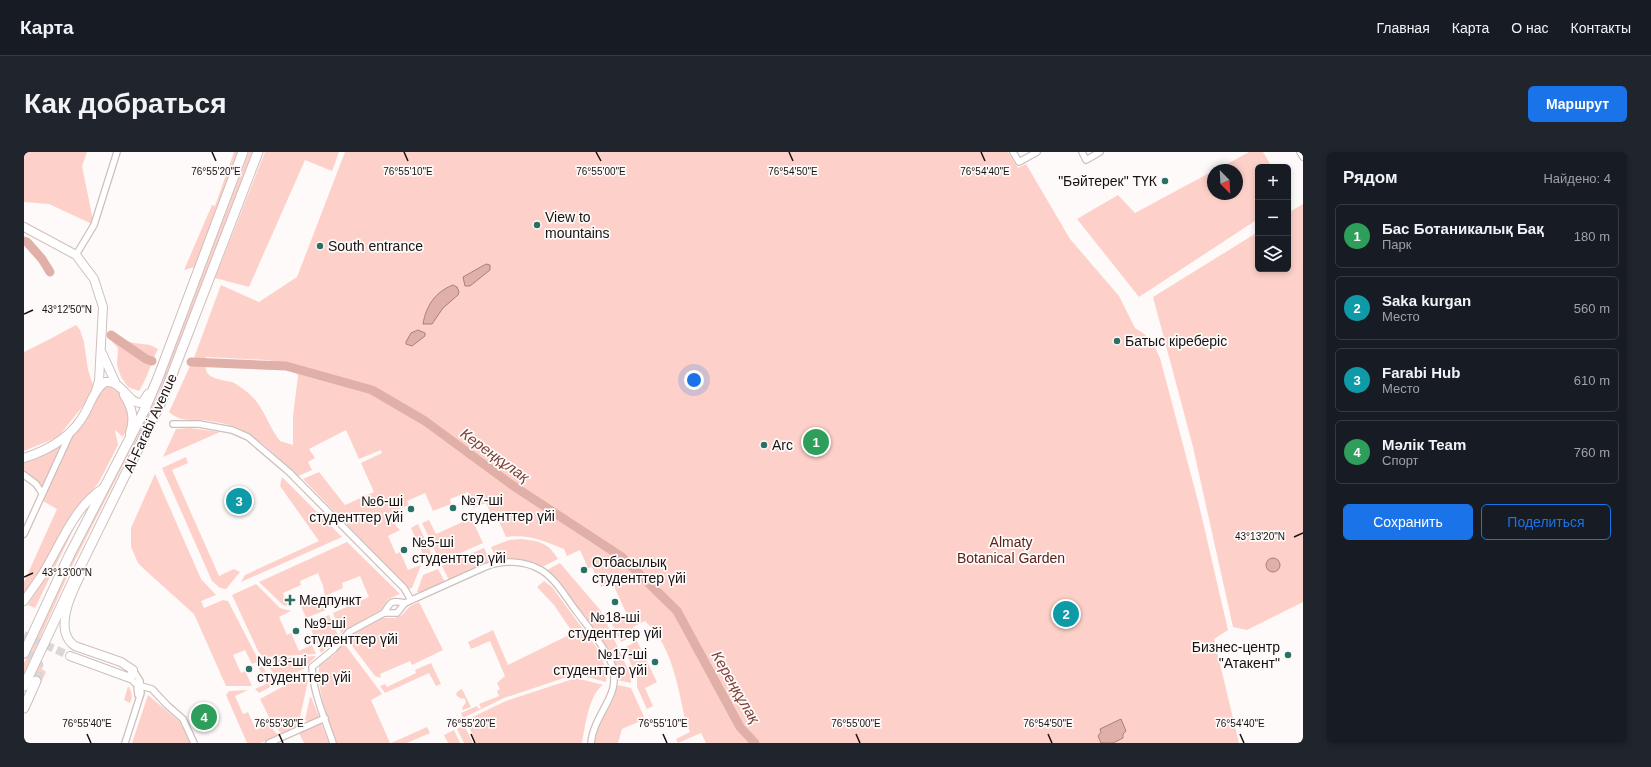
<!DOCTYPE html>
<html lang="ru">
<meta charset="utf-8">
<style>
body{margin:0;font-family:Arial,sans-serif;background:#20242c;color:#f1f3f6}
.controls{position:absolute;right:12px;top:12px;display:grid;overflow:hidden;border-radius:6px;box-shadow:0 2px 6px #0003}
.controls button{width:36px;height:36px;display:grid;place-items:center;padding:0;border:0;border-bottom:1px solid #363941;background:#171b24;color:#f1f3f6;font:20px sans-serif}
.compass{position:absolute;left:1183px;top:12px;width:36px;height:36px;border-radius:50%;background:#171b24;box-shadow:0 2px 6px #0003;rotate:156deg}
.you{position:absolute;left:670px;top:228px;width:14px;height:14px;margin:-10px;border:3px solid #fff;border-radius:50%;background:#1a73e8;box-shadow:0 0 0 6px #1a73e833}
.badge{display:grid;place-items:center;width:26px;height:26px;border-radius:50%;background:#1a73e8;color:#fff;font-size:13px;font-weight:700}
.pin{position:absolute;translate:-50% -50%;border:2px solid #fff;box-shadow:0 1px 4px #0006}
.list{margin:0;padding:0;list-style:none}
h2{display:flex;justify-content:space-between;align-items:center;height:52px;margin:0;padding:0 16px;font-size:17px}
h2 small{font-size:13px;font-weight:400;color:#9ea1a6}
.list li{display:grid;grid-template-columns:26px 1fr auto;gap:12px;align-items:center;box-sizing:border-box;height:64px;margin:0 8px 8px;padding:0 8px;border:1px solid #363941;border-radius:6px}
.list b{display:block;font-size:15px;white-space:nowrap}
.list p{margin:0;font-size:13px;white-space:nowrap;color:#9ea1a6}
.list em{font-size:13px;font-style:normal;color:#9ea1a6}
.actions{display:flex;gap:8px;padding:12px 16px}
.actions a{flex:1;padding:9px 0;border:1px solid #1a73e8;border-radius:6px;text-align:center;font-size:14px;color:#1a73e8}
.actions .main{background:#1a73e8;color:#fff}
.icon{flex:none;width:22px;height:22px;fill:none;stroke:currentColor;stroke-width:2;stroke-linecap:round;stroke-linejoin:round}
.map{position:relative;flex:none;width:1279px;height:591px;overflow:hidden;border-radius:6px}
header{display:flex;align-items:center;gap:24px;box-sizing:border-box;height:56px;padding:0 20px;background:#171b24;border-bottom:1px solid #363941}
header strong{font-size:19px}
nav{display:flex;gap:22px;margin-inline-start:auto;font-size:14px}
.intro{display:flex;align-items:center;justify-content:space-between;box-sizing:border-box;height:96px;padding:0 24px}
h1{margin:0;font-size:28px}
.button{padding:10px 18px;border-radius:6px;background:#1a73e8;color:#fff;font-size:14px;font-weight:700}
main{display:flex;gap:24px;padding:0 24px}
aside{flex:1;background:#171b24;border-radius:6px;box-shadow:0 2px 6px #0003}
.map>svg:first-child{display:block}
</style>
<header>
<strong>Карта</strong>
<nav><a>Главная</a><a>Карта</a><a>О нас</a><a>Контакты</a></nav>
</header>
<div class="intro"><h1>Как добраться</h1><a class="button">Маршрут</a></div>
<main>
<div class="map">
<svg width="1279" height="591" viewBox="0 0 1279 591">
<rect width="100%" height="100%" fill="#fdfaf9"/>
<!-- green -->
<g fill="#fdd1c9" fill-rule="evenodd">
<polygon points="0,0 63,0 58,14 70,73 25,52 0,50"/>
<polygon points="210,0 216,0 171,115 160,118 188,53 191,54"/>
<polygon points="225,0 230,0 138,233 123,266 48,414 0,522 0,511 44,412 136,232"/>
<polygon points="241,0 315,0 308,19 281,8 225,135 191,126"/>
<path d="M321,0H984L994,16L1002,12L1046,87L1095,144L1111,176L1119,181L1129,191L1136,206L1175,353L1204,478L1190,487L1215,591H682L677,581L654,591L652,587L666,580L662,571C654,537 649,494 621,469L609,475L612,483L597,490L588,472L604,465L588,430L577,435L568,415L564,416L556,398L543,404L540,397C519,389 506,382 482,385L474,367L470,369L462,351L449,356V352L444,340L426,347L427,352L409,359L401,341L383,349L385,353L367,361L372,374L376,378L364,384L372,402L376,400L384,418L397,413L388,436L385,437L279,327L295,320L321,353L350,340L337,311L358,301L357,298L335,307L322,278L285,297L291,306L284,310L288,318L274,324C257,309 237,287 216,277C205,272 190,269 177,268C165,268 155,269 145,260L171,203L197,133L235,150L273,125ZM182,205L244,208L265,212L270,214L274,224L269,264V293L256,289C244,274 239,252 223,240C219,237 213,232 208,230C191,226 178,227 182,205Z"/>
<polygon points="1225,0 1239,0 1248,15 1234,15 1234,67 1115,145 1053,67 1094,43 1111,61 1189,19 1189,42 1213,42 1213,18 1192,18"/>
<polygon points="1279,52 1279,450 1223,478 1209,475 1169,295 1129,145 1234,80 1234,117 1264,117 1264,61"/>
<polygon points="52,173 56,178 60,190 64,218 69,233 63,249 34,285 0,299 0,200 26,187"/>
<path d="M83,184L110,191L126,193L134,197C127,211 123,227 115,239L104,235L97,225L93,213L94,196Z"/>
<path d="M77,233L90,234C104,254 111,262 99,285L91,278L94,293L75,330L46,367L33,388L19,415L0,444V430L33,357L17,348L28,318Z"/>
<polygon points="166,276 196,280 139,305 152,277"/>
<polygon points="41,292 19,335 10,326 0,320 0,311 12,307"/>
<polygon points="162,305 164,311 148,318 195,424 210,417 216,420 202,437 196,436 188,429 138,316"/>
<polygon points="131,322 177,427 192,443 177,449 180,456 199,448 204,449 235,509 228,512 221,498 209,503 217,521 221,519 228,534 202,534 170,462 120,417 114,411 107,395 107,376"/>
<polygon points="258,325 318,385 217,430 221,423 295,389 256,334"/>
<polygon points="405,368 412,382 443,368 449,370 459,391 416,410 398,371"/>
<polygon points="53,370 11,456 4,453 26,419 35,399 50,373"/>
<polygon points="394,372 412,412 401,417 403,412 387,376"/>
<path d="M496,387C515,389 524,390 534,407L518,415L499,408H473L467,395L485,388Z"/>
<polygon points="323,390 376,442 364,447 357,458 317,481 309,461 345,445 336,424 318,431 319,436 301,444 299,434 294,421 276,429 277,433 259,441 264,454 259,453 235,430"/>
<polygon points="460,396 467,410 425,428 418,414"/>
<polygon points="536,411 577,459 607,524 607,531 593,528 591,515 586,501 529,423 523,418"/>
<polygon points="414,417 421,430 399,440 393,440 399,423"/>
<polygon points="520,429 528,435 575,499 583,519 582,530 552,522 480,546 439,566 437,561 453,554 455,557 457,556 455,552 475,544 473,539 476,537 473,531 481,524 466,489 447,497 444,490 469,478 484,513 549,481 530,453 513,435"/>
<polygon points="232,432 256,456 267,459 255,465 263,483 267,481 275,499 288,493 292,502 239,505 234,499 208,443"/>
<polygon points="297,446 302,458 282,466 277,454"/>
<polygon points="395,450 419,498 388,513 386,509 356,522 357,526 351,524 323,487 334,479 358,466 371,466 378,463 386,454"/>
<polygon points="305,463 314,483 306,493 297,501 285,472"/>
<polygon points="613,489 633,530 621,536 629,554 623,557 613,535 613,526 600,496"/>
<path d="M319,490L358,542L347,548L366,591H313C304,565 293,541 295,514L312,501Z"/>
<polygon points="292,504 281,516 255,530 240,507"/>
<polygon points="18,510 19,511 18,517 22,520 17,531 7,527 12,518"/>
<polygon points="407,511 417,532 412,534 405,521 361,541 356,534 361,532 363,535 392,521 391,518"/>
<polygon points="234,514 239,515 250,533 235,541 231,537 242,532"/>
<polygon points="280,523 284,529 274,574 257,581 248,571 236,547"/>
<path d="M552,526L579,533C565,542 561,575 558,591H452L442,568L482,549Z"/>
<path d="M594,533L607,536L621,567L598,577L594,591H570C572,569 586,553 594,533Z"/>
<path d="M104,534C108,539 109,545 106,551L100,548Z"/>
<polygon points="438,537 447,555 439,558 438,556 442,550 440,546 438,547 433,544 432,542 434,539"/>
<polygon points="224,538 211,544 219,562 224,560 232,578 244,572 254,583 237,591 223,591 202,543 205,539"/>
<polygon points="124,543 156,570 166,591 108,591"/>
<polygon points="286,545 287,545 295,565 284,570 281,568"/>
<polygon points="297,571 305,591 280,591 275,581"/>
<polygon points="440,573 449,591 440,591 433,577"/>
<polygon points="403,575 406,581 383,591 367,591"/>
<polygon points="430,578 436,591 424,591 420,583"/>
</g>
<!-- water -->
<g fill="#e0b0a8" stroke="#a4817b">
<polygon points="462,112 466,113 466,118 446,134 441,134 439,125"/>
<path d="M429,133L433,135L435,140L434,143L419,156L408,172H399C402,154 411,140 429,133Z"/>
<polygon points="394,178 401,181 401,184 388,194 382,192 382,190 387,181"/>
<circle cx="1249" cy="413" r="7"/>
<polygon points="1097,567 1102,579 1099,582 1099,586 1089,591 1077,591 1074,584 1077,580 1076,577"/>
</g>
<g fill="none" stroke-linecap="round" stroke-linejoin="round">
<!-- river -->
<g stroke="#e0b0a8" stroke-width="9">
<polyline points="0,89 3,90 18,107 26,120"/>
<polyline points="87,183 122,207 128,209"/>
<polyline points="167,210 262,214 348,238 401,269 488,333 598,405 653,459 716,575 731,591"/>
</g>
<!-- secondary-tunnel -->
<polyline stroke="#dad7d6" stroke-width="8" stroke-dasharray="8 4" stroke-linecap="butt" points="0,483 46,504"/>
<!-- primary-tunnel -->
<path stroke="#dad7d6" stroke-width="9" stroke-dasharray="9 4.5" stroke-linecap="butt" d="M0,500C16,506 18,515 12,529"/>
<!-- street casing -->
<g stroke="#cfbfbc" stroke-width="8">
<g id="street">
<polyline points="989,0 995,10 1013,0"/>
<polyline points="1058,0 1062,8 1076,0"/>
<polyline points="1276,0 1279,5"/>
<polyline points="52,103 70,73 93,0"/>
<polyline points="149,272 175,272 208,278 224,285 265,320 380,436 387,448"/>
<polyline points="0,323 12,332 18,341"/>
<polyline points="0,382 46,282"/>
<path d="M360,461C367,449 367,448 381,451"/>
<polyline points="106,526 113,533 114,543"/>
<polyline points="117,534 128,537 143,553 159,567 170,591"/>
<polyline points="101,591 117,541 116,529 109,518"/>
<polyline points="245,591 301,566"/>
<path d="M309,591C301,567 289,541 288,515L310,497L325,480L360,461H373L381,451L461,415C478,408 500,408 517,418C532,427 542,446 553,460C564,475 577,490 586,508C589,514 590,521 590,528C590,548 569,567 567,591"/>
</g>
</g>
<!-- secondary casing -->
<g stroke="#cfbfbc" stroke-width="10">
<g id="secondary">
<polyline points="0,75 52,103 70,127 79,155 75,229 72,239"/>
<polyline points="78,201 92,232"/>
<path d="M100,243C108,256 111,265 106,281"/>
<path d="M0,306C25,298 48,285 61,261C67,250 71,237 81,230C99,228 103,252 118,251L124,242"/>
<path d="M0,449C6,440 12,432 18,423C37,393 49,355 81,335"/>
<path d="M46,504L106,526L109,518L97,510L51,494C29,479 47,442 56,424"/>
</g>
</g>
<!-- primary casing -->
<g stroke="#cfbfbc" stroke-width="11">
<g id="primary">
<polyline points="0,501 45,404 120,259 134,226 219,0"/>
<polyline points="0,534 50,427 139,246 234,0"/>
<polyline points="0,556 12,529"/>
</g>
</g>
<!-- street -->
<use href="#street" stroke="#fff" stroke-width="5.5"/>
<!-- secondary -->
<use href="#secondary" stroke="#fff" stroke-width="8"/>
<!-- primary -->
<use href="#primary" stroke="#fff" stroke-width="9"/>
</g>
<!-- ticks -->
<path fill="none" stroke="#171211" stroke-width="1.5" d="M188,0L192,9M380,0L384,9M572,0L577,9M765,0L769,9M957,0L961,9M0,162L9,158M1270,385L1279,381M0,425L9,421M63,582L67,591M255,582L259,591M447,582L451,591M639,582L643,591M832,582L836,591M1024,582L1028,591M1216,582L1220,591"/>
<!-- markers -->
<g fill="#2a7064" stroke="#fdfaf9" stroke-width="1.5">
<circle cx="1141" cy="29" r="4"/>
<circle cx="513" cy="73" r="4"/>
<circle cx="296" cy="94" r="4"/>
<circle cx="1093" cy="189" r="4"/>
<circle cx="740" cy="293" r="4"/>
<circle cx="429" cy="356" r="4"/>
<circle cx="387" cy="357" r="4"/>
<circle cx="380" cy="398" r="4"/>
<circle cx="560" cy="418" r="4"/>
<path d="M264 442h4v4h4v4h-4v4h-4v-4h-4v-4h4z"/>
<circle cx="591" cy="450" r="4"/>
<circle cx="272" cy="479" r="4"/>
<circle cx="1264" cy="503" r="4"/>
<circle cx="631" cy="510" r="4"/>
<circle cx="225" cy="517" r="4"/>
</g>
<g text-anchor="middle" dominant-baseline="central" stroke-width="3.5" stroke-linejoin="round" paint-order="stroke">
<!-- poi labels -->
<g font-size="14" fill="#171211" stroke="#fdfaf9" text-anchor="start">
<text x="1133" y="29" text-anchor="end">"Бәйтерек" ТҮК</text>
<text x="521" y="65">View to<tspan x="521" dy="16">mountains</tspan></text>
<text x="304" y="94">South entrance</text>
<text x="1101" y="189">Батыс кіреберіс</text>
<text x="748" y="293">Arc</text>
<text x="437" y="348">№7-ші<tspan x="437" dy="16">студенттер үйі</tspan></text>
<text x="379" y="349" text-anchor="end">№6-ші<tspan x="379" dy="16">студенттер үйі</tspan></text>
<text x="388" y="390">№5-ші<tspan x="388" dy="16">студенттер үйі</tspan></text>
<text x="568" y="410">Отбасылық<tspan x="568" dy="16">студенттер үйі</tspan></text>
<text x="275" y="448">Медпункт</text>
<text x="591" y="465" text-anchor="middle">№18-ші<tspan x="591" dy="16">студенттер үйі</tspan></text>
<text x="280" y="471">№9-ші<tspan x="280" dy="16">студенттер үйі</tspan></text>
<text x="1256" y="495" text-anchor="end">Бизнес-центр<tspan x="1256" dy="16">"Атакент"</tspan></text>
<text x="623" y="502" text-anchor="end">№17-ші<tspan x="623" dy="16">студенттер үйі</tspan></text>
<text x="233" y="509">№13-ші<tspan x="233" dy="16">студенттер үйі</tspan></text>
</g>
<!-- street labels -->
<g font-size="14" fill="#171211" stroke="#fdfaf9">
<text transform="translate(126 271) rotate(-65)">Al-Farabi Avenue</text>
</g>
<!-- park labels -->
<g font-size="14" fill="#5c221a" stroke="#fdfaf9">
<text x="987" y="390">Almaty<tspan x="987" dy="16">Botanical Garden</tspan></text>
</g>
<!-- water labels -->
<g font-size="15" font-style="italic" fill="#7c3f35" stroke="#fdfaf9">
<text transform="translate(471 303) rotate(36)">Кереңқұлақ</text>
<text transform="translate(712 535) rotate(60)">Кереңқұлақ</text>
</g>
</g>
<g font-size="10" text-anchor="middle" fill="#171211" stroke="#fdfaf9" stroke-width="3.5" stroke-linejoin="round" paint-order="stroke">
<text x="192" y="23">76°55'20"E</text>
<text x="384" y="23">76°55'10"E</text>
<text x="577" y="23">76°55'00"E</text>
<text x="769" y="23">76°54'50"E</text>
<text x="961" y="23">76°54'40"E</text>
<text x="43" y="161">43°12'50"N</text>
<text x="1236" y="388">43°13'20"N</text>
<text x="43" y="424">43°13'00"N</text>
<text x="63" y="575">76°55'40"E</text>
<text x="255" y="575">76°55'30"E</text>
<text x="447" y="575">76°55'20"E</text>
<text x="639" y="575">76°55'10"E</text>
<text x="832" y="575">76°55'00"E</text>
<text x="1024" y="575">76°54'50"E</text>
<text x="1216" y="575">76°54'40"E</text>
</g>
</svg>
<div class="controls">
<button>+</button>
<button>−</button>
<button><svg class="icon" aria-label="layers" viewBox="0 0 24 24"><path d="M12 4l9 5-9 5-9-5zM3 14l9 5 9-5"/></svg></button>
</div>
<svg class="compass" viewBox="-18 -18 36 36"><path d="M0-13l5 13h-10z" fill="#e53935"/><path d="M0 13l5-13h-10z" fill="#9ea1a6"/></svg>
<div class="you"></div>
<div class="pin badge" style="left:792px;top:290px;background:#2e9e5b">1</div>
<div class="pin badge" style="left:1042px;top:462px;background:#0f9aa8">2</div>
<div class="pin badge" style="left:215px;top:349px;background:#0f9aa8">3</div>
<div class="pin badge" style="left:180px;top:565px;background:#2e9e5b">4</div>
</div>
<aside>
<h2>Рядом<small>Найдено: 4</small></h2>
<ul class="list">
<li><span class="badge" style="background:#2e9e5b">1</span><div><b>Бас Ботаникалық Бақ</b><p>Парк</p></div><em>180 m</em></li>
<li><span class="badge" style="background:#0f9aa8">2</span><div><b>Saka kurgan</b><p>Место</p></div><em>560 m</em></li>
<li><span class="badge" style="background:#0f9aa8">3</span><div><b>Farabi Hub</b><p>Место</p></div><em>610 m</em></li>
<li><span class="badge" style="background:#2e9e5b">4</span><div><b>Мәлік Team</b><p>Спорт</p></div><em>760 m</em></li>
</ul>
<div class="actions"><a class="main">Сохранить</a><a>Поделиться</a></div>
</aside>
</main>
